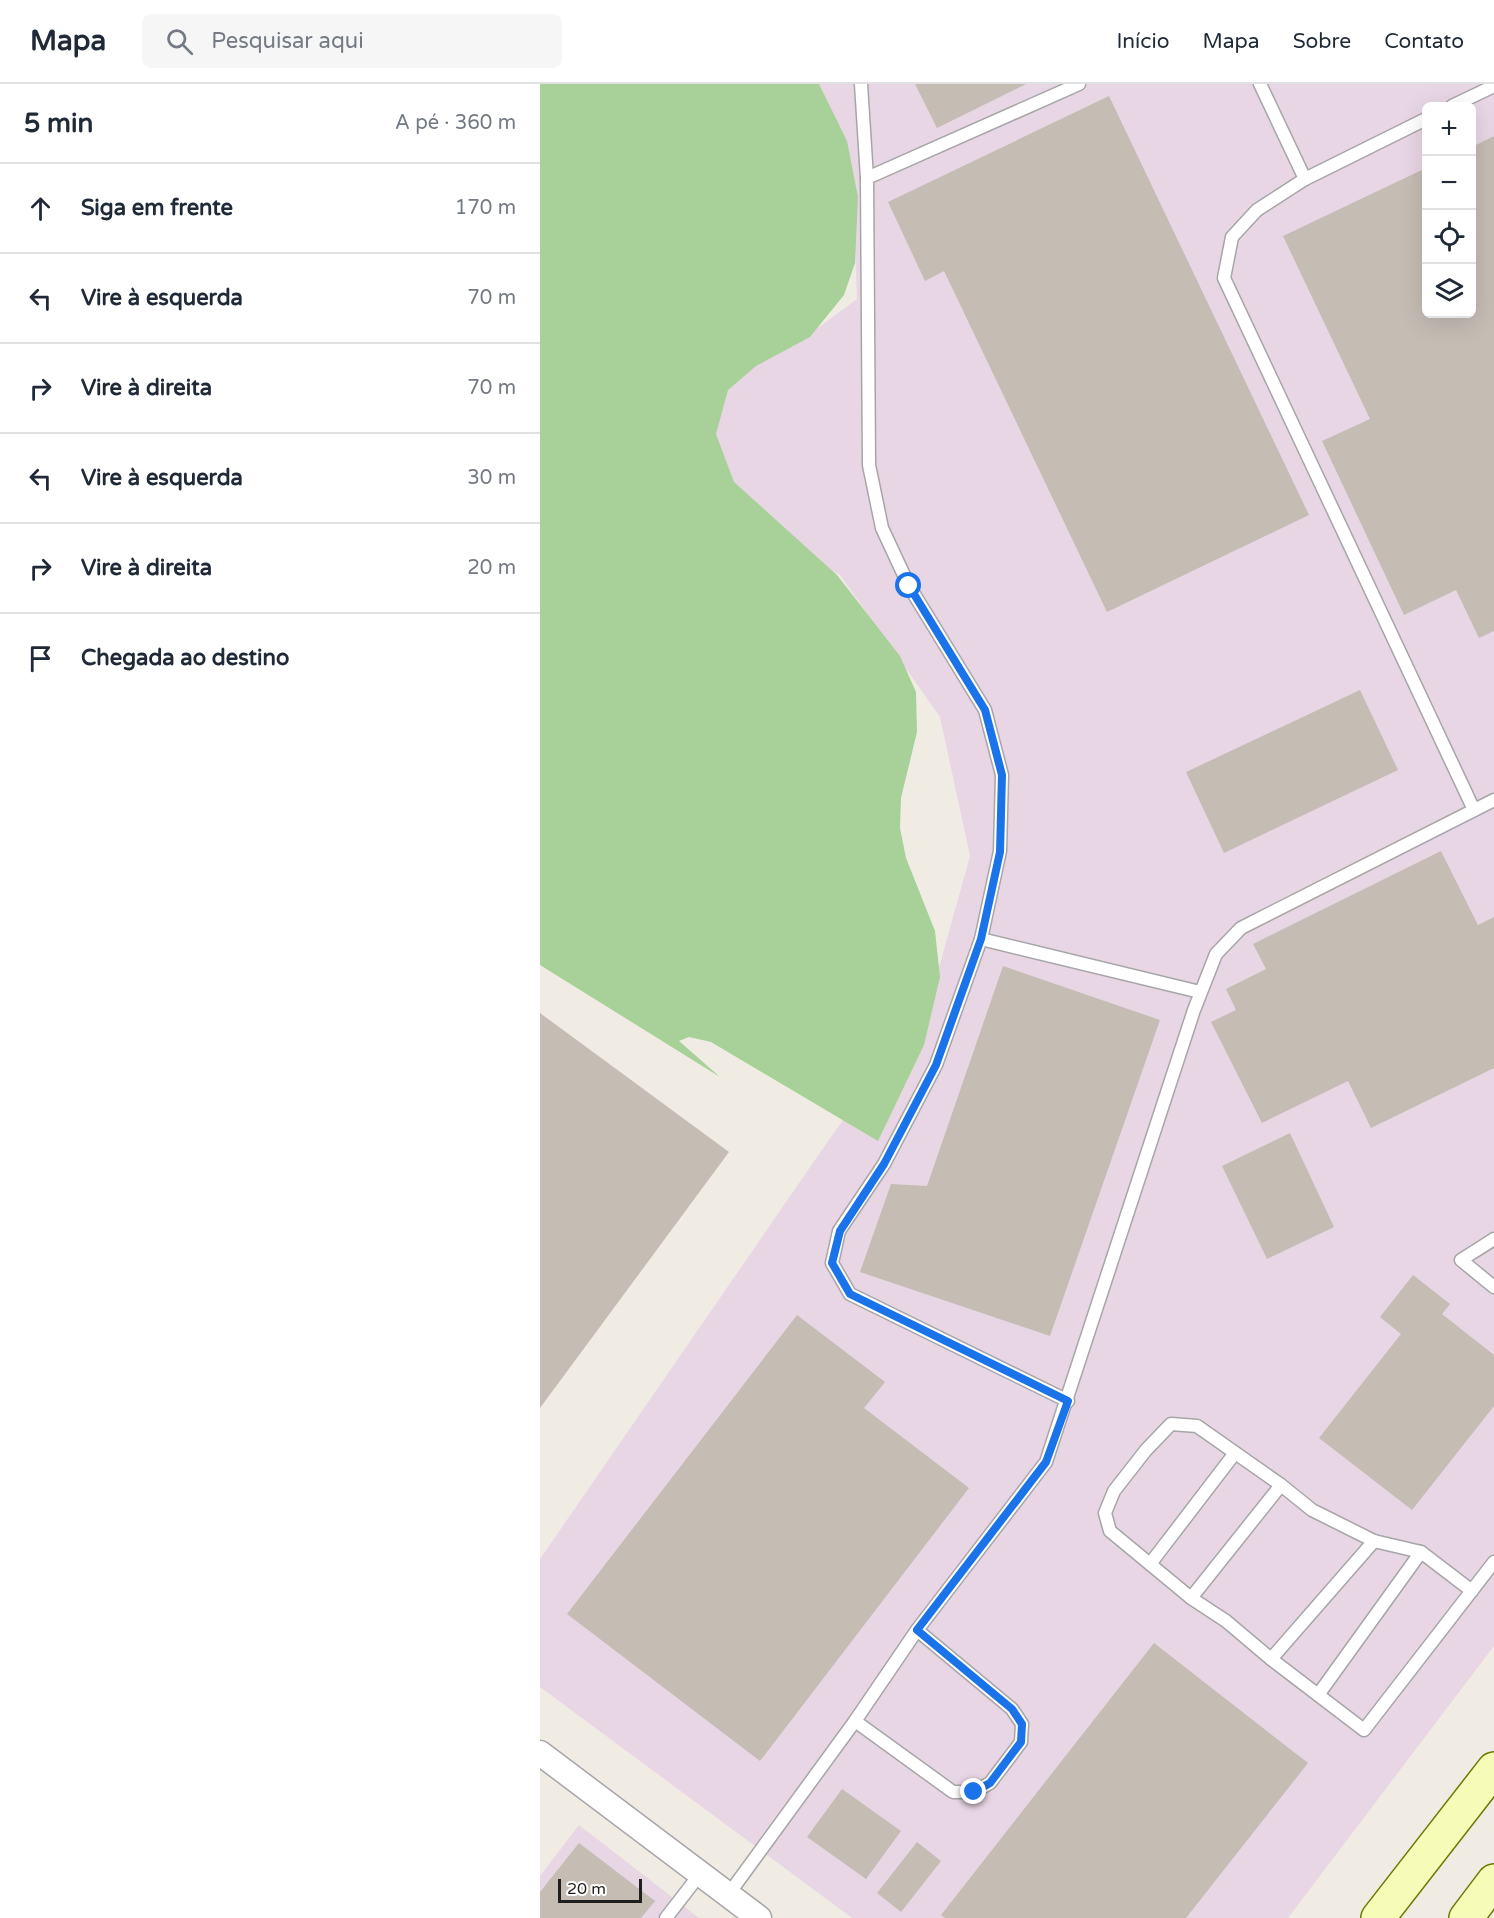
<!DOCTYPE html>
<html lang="pt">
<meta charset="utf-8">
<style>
body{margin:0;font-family:"Varela Round",sans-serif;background:#f6f6f7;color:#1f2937}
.controls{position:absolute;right:18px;top:18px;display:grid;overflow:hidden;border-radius:9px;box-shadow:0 6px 24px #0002}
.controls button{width:54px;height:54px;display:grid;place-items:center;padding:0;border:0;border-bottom:2px solid #e0e1e3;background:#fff;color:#1f2937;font:30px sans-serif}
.scale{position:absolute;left:18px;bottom:15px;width:84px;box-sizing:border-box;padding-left:6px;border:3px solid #1f1f1f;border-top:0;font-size:16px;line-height:21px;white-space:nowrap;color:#1f1f1f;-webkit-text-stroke:4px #fff;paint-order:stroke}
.stop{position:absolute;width:18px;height:18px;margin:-14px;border:4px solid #1a73e8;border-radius:50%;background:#fff}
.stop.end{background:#1a73e8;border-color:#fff;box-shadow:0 2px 6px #0008}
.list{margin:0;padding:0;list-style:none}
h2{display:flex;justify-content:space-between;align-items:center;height:78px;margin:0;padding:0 24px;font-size:26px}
h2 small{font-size:20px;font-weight:400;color:#747a83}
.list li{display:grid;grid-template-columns:39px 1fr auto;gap:18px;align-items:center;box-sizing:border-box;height:90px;padding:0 24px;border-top:2px solid #e0e1e3}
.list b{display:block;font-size:22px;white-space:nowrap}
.list em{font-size:20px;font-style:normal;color:#747a83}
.icon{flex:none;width:33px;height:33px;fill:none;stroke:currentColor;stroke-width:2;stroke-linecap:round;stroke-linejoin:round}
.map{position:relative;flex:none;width:954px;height:1834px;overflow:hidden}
header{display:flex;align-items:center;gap:36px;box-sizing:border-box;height:84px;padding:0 30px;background:#fff;border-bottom:2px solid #e0e1e3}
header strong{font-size:28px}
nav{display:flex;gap:33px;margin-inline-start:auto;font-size:21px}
.search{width:420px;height:54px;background:#f6f6f7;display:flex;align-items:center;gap:15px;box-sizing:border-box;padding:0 21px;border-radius:9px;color:#747a83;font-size:22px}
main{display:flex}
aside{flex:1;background:#fff}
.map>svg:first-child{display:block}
</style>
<header>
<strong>Mapa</strong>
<div class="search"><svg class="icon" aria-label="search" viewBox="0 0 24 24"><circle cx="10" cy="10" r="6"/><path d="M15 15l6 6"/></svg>Pesquisar aqui</div>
<nav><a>Início</a><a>Mapa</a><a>Sobre</a><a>Contato</a></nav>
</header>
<main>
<aside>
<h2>5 min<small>A pé · 360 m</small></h2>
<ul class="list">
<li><svg class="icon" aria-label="ahead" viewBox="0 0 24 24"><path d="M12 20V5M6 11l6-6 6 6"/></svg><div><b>Siga em frente</b></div><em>170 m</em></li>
<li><svg class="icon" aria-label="left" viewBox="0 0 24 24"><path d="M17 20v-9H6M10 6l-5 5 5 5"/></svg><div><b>Vire à esquerda</b></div><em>70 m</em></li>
<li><svg class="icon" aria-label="right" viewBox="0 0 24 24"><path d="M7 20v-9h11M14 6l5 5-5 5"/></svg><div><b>Vire à direita</b></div><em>70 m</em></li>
<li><svg class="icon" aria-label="left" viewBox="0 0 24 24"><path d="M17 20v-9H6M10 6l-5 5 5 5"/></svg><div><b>Vire à esquerda</b></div><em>30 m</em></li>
<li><svg class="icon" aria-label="right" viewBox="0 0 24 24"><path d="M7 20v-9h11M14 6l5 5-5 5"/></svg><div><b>Vire à direita</b></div><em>20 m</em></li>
<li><svg class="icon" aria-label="arrive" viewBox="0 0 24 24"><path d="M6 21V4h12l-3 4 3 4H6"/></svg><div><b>Chegada ao destino</b></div></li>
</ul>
</aside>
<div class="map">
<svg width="954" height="1834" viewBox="0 0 954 1834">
<rect width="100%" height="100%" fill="#f0ece4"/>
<!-- industrial -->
<g fill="#e9d6e5" fill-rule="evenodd">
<path d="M271,0H954V1562L748,1834H312L0,1603V1475L286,1060L391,912L430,772L400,633L300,491L181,429L171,285L203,255L252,263L317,215L312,86ZM886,22H932V230H886Z"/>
<polygon points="39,1741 159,1834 0,1834 0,1792"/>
</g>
<!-- forest -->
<polygon fill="#a7d198" points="0,0 279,0 307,57 318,113 315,179 304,211 270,253 216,282 188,306 176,350 194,398 297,491 360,572 376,608 377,648 361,714 360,744 366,774 395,847 400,893 384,961 338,1057 171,958 149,953 139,957 180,993 0,881"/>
<!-- building -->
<g fill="#c5bcb4">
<polygon points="375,0 486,0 397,44"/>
<polygon points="569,12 769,431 567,528 404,187 385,197 348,118"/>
<polygon points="954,52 954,547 939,554 916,506 864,531 782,357 830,335 743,152 886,84 886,230 932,230 932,63"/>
<polygon points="820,606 858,686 684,769 646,688"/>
<polygon points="901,767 938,841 954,833 954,984 831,1044 808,997 722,1039 671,938 696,926 686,905 726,885 713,860"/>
<polygon points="463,882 620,936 510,1252 320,1188 351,1100 387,1102"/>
<polygon points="0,929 189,1068 0,1324"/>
<polygon points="750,1049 794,1143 727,1175 682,1082"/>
<polygon points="873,1191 910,1220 902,1230 954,1271 954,1322 872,1426 779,1354 861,1250 840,1233"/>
<polygon points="257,1231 345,1298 324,1324 429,1404 220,1677 27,1530"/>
<polygon points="614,1559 768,1679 646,1834 405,1834 401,1831"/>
<polygon points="302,1705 361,1747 326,1795 267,1753"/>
<polygon points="377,1758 401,1777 361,1828 337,1809"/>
<polygon points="39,1759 115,1817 101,1834 0,1834 0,1808"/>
</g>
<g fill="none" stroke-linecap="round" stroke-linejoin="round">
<!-- lane casing -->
<g stroke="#a6a6a6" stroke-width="15">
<g id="lane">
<polyline points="321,0 327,94 329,381 342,444 369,502 445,626 462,691 460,767 441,855 396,981 344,1080 299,1147 292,1179 310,1210 528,1317"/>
<polyline points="720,0 765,95"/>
<polyline points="912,22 954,2"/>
<polyline points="886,35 765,95 717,126 692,153 684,194 934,726"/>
<polyline points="327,94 539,0"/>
<polyline points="441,855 660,908"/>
<polyline points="954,1155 921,1176 954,1203"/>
<polyline points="610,1480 695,1369"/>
<polyline points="932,1507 881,1468 834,1457 772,1426 741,1401 657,1342 631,1340 606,1366 574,1407 565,1429 570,1447 651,1514 686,1537 731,1575 824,1646 954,1478"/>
<polyline points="651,1514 741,1401"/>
<polyline points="731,1575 834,1457"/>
<polyline points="778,1611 881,1468"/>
<polyline points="315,1637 413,1708 434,1708 450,1699 481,1658 482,1640 472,1625 377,1546"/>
<polyline points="188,1811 315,1637 377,1546 506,1378 654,926 676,870 701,844 954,716"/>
<polyline points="126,1834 160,1790"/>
</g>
</g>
<!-- street casing -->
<g stroke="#a6a6a6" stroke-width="27">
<polyline id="street" points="0,1669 219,1834"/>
</g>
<!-- secondary casing -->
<g stroke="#697a01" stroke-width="36">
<g id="secondary">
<polyline points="838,1834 954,1685"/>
<polyline points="926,1834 954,1797"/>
</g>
</g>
<!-- lane -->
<use href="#lane" stroke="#fff" stroke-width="12"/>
<!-- street -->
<use href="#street" stroke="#fff" stroke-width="24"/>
<!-- secondary -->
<use href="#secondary" stroke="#f6fcb7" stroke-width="33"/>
</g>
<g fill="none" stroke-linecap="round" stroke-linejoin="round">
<!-- route -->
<polyline stroke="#1a73e8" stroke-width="8" points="369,502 445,626 462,691 460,768 441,855 396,981 344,1080 300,1147 292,1179 310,1210 528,1317 506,1378 377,1546 472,1625 482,1640 481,1658 450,1699 434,1708"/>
</g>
</svg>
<div class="controls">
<button>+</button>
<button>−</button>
<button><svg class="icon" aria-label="locate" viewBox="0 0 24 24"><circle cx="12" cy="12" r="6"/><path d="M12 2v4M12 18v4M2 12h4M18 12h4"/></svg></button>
<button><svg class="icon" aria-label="layers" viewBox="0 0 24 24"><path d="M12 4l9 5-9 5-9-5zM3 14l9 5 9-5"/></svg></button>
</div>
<div class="scale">20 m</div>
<div class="stop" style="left:369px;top:502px"></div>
<div class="stop end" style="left:434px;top:1708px"></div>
</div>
</main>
